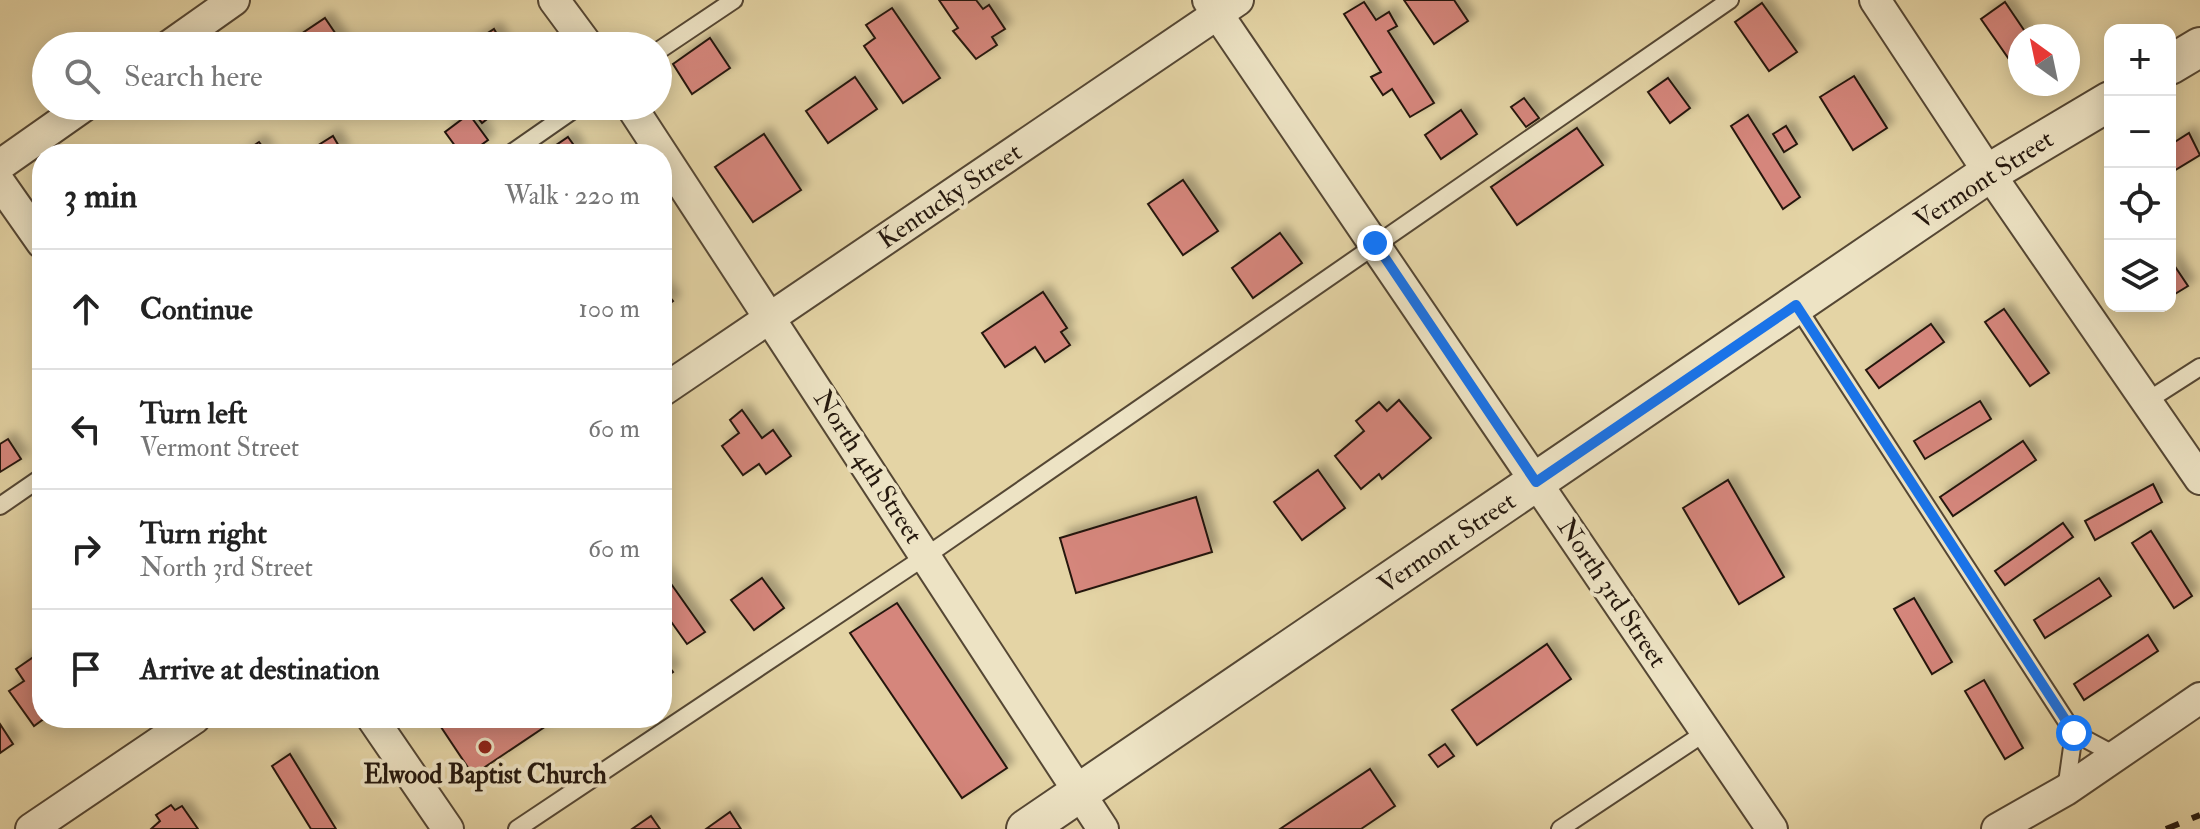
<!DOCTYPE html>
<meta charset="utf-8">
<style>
body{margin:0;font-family:"IM FELL Double Pica",serif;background:#f6f6f6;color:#222}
.controls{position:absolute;right:24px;top:24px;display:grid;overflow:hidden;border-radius:16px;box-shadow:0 4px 20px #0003}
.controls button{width:72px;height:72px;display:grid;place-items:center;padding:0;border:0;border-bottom:2px solid #e0e0e0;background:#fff;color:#222;font:40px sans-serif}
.compass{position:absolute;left:2008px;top:24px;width:72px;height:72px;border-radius:50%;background:#fff;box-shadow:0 4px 20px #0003;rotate:327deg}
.stop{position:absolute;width:24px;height:24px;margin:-18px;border:6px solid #1a73e8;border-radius:50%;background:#fff}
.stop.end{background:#1a73e8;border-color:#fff;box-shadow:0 2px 8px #0008}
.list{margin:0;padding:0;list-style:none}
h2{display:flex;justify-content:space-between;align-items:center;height:104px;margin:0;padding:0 32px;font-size:34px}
h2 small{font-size:26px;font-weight:400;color:#767676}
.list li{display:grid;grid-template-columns:52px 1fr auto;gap:24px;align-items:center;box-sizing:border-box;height:120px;padding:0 32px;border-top:2px solid #e0e0e0}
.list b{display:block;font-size:30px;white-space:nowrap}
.list p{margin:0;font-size:26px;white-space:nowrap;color:#767676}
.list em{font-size:26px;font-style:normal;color:#767676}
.icon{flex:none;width:44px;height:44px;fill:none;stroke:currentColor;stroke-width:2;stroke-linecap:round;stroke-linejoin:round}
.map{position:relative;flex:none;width:2200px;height:829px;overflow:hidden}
.search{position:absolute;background:#fff;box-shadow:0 4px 20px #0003;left:32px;top:32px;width:640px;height:88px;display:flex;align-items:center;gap:20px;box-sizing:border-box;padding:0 28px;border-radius:44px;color:#767676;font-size:30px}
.panel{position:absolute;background:#fff;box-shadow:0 4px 20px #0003;left:32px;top:144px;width:640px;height:584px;border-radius:32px}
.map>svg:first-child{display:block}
</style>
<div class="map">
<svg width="2200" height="829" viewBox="0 0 2200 829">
<defs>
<filter id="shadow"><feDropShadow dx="7" dy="-7" stdDeviation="4" flood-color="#0004"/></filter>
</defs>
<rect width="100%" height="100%" fill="#e4d4a5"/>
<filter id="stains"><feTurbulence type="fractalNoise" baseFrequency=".0025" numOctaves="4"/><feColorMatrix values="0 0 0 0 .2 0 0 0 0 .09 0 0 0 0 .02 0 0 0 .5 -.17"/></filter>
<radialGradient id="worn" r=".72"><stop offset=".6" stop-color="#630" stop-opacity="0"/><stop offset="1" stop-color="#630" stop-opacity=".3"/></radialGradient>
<!-- building -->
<g fill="#d5867b" stroke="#25180e" stroke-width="2" filter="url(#shadow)">
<polygon points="939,0 976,0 983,9 989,5 1005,29 992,37 997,45 976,59 953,31 958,28"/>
<polygon points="1404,0 1454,0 1468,21 1434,44"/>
<polygon points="1364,2 1376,20 1389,12 1397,26 1388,31 1434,103 1410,117 1392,89 1383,95 1371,77 1381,72 1344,14"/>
<polygon points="2005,2 2028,36 2020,36 2020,75 1981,19"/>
<polygon points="1762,3 1797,52 1769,71 1735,22"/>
<polygon points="892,8 940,78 903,103 864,46 875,38 866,25"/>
<polygon points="325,18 344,46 283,46"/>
<polygon points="494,29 504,46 468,46"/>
<polygon points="710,38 730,68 692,94 673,64"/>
<polygon points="1854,76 1887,128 1853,150 1820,97"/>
<polygon points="855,77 877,109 828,143 806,111"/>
<polygon points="1668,78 1690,108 1670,123 1648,92"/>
<polygon points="1524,98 1539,118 1526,127 1511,107"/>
<polygon points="481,106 491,116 482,123 473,112"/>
<polygon points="1461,110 1477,134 1441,159 1425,135"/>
<polygon points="469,114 488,140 469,154 461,154 445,132"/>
<polygon points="1748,115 1800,197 1783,209 1731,126"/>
<polygon points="1786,126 1797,144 1784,152 1773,134"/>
<polygon points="1577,128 1603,165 1517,225 1491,187"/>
<polygon points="2189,133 2200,155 2172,172 2170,145"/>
<polygon points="764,134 801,190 753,222 715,167"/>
<polygon points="333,136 343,153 315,154 312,149"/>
<polygon points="568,137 578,151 573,154 543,154"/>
<polygon points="259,142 268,154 241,154"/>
<polygon points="1183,180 1218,231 1183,255 1148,204"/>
<polygon points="1280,233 1302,263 1253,298 1232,268"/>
<polygon points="2170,259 2188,286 2170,297"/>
<polygon points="662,287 673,301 662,309"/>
<polygon points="1043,292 1067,328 1061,332 1070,345 1045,362 1035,347 1005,367 982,333"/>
<polygon points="2004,309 2049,373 2030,386 1985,322"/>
<polygon points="1931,324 1944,342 1879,388 1866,370"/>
<polygon points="1399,400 1431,438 1382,479 1379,474 1361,489 1335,456 1364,431 1356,421 1379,402 1387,411"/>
<polygon points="1980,401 1991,419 1925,459 1914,441"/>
<polygon points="742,410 762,438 773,430 791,456 766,474 759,464 743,475 722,446 739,433 730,420"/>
<polygon points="8,439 21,459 0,472 0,444"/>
<polygon points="2023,441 2036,460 1953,516 1940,497"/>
<polygon points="1318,470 1345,508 1302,540 1274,502"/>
<polygon points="1728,480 1784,577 1739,604 1683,508"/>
<polygon points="2153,484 2162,502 2095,540 2085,521"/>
<polygon points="1196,497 1212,552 1076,593 1060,538"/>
<polygon points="2063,523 2073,537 2005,585 1995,571"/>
<polygon points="2151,531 2192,596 2174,608 2132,543"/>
<polygon points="662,571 705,632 687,644 662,609"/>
<polygon points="762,578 784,608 754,630 731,600"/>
<polygon points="2099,578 2111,596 2045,638 2034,620"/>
<polygon points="1914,598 1952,662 1932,674 1894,609"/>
<polygon points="897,603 1007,768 962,798 850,633"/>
<polygon points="2148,635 2158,651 2084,700 2074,684"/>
<polygon points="1547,644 1571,679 1477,745 1452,710"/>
<polygon points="35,656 42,667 42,718 45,718 34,726 9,691 24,681 16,669"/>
<polygon points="664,660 673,672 664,678 662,675"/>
<polygon points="1984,680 2023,748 2005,759 1965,691"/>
<polygon points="435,718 558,718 473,775"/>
<polygon points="0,724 13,744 0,753"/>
<polygon points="1445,744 1454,756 1438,767 1429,755"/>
<polygon points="290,754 336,829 311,829 272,766"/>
<polygon points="1370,769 1395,806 1361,829 1280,829"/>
<polygon points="171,805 175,810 182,806 198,829 151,829 160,821 156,815"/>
<polygon points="730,812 741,829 706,829"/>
<polygon points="651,816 660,829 632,829"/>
</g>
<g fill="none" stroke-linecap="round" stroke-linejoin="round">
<!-- service casing -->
<g stroke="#554734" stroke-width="20">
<g id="service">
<polyline points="658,51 734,0"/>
<polyline points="510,154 579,106"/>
<polyline points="1796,305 2074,733"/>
<polyline points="2147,401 2200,367"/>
<polyline points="0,506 42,477"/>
<polyline points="2066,790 2074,733 2117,756"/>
<polyline points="517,829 926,556 1730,0"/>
<polyline points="1560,829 1706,732"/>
</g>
</g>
<!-- minor casing -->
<g stroke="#554734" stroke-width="34">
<g id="minor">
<polyline points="554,0 588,46"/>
<polyline points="1208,0 1772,829"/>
<polyline points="1875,0 1989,173 2200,479"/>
<polyline points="169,46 234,0"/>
<polyline points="631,106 1103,829"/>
<polyline points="0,165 84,106"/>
<polyline points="0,183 42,243"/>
<polyline points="662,391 1238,0"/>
<polyline points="372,718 448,829"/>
<polyline points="31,829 195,718"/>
<polyline points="1997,829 2066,790 2200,698"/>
</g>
</g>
<!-- tertiary casing -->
<g stroke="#554734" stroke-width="42">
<g id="tertiary">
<polyline points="2170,65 2200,47"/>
<polyline points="1026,829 1989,173 2110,101"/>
</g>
</g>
<!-- service -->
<use href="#service" stroke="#ede3c4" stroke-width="16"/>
<!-- minor -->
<use href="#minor" stroke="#ede3c4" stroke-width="30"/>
<!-- tertiary -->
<use href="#tertiary" stroke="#ede3c4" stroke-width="38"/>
<!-- rail -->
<polyline stroke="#25180e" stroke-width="6" stroke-dasharray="14 14" stroke-linecap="butt" points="2166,829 2200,815"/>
</g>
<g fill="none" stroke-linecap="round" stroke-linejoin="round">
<!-- route -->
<polyline stroke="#1a73e8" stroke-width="10" points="1375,243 1536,482 1796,305 2074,733"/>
</g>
<!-- markers -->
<circle fill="#8f2418" stroke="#ede3c4" stroke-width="3" cx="485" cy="747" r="8"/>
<g text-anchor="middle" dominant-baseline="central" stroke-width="8" stroke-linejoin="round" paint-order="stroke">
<!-- street labels -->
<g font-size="26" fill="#25180e" stroke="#ede3c4">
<text transform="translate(1984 180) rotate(-33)">Vermont Street</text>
<text transform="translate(950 196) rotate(-34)">Kentucky Street</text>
<text transform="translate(868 467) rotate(57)">North 4th Street</text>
<text transform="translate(1447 543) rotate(-34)">Vermont Street</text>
<text transform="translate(1612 593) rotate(56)">North 3rd Street</text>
</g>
<!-- poi labels -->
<g font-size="26" font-weight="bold" fill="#25180e" stroke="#ede3c4">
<text x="485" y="775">Elwood Baptist Church</text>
</g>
</g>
<rect width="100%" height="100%" filter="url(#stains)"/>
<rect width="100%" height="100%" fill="url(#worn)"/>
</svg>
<div class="controls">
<button>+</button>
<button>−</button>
<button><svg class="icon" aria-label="locate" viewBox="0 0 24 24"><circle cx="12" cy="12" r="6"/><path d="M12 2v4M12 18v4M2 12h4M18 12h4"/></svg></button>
<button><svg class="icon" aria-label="layers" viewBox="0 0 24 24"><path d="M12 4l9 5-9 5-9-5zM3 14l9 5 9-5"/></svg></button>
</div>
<svg class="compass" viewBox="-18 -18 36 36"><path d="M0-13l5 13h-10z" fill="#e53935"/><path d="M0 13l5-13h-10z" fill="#767676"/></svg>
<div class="stop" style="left:2074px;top:733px"></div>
<div class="stop end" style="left:1375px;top:243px"></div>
<div class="search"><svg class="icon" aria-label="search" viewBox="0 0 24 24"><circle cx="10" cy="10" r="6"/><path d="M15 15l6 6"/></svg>Search here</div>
<section class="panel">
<h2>3 min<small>Walk · 220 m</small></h2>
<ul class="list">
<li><svg class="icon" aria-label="ahead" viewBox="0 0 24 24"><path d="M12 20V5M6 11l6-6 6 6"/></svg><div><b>Continue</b></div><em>100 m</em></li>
<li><svg class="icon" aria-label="left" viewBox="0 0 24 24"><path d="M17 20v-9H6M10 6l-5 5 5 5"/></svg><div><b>Turn left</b><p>Vermont Street</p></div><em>60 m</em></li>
<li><svg class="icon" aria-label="right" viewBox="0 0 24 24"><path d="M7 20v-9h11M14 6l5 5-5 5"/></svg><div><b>Turn right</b><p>North 3rd Street</p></div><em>60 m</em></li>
<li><svg class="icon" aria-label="arrive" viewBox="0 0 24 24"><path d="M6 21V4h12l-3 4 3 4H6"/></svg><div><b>Arrive at destination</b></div></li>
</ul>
</section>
</div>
